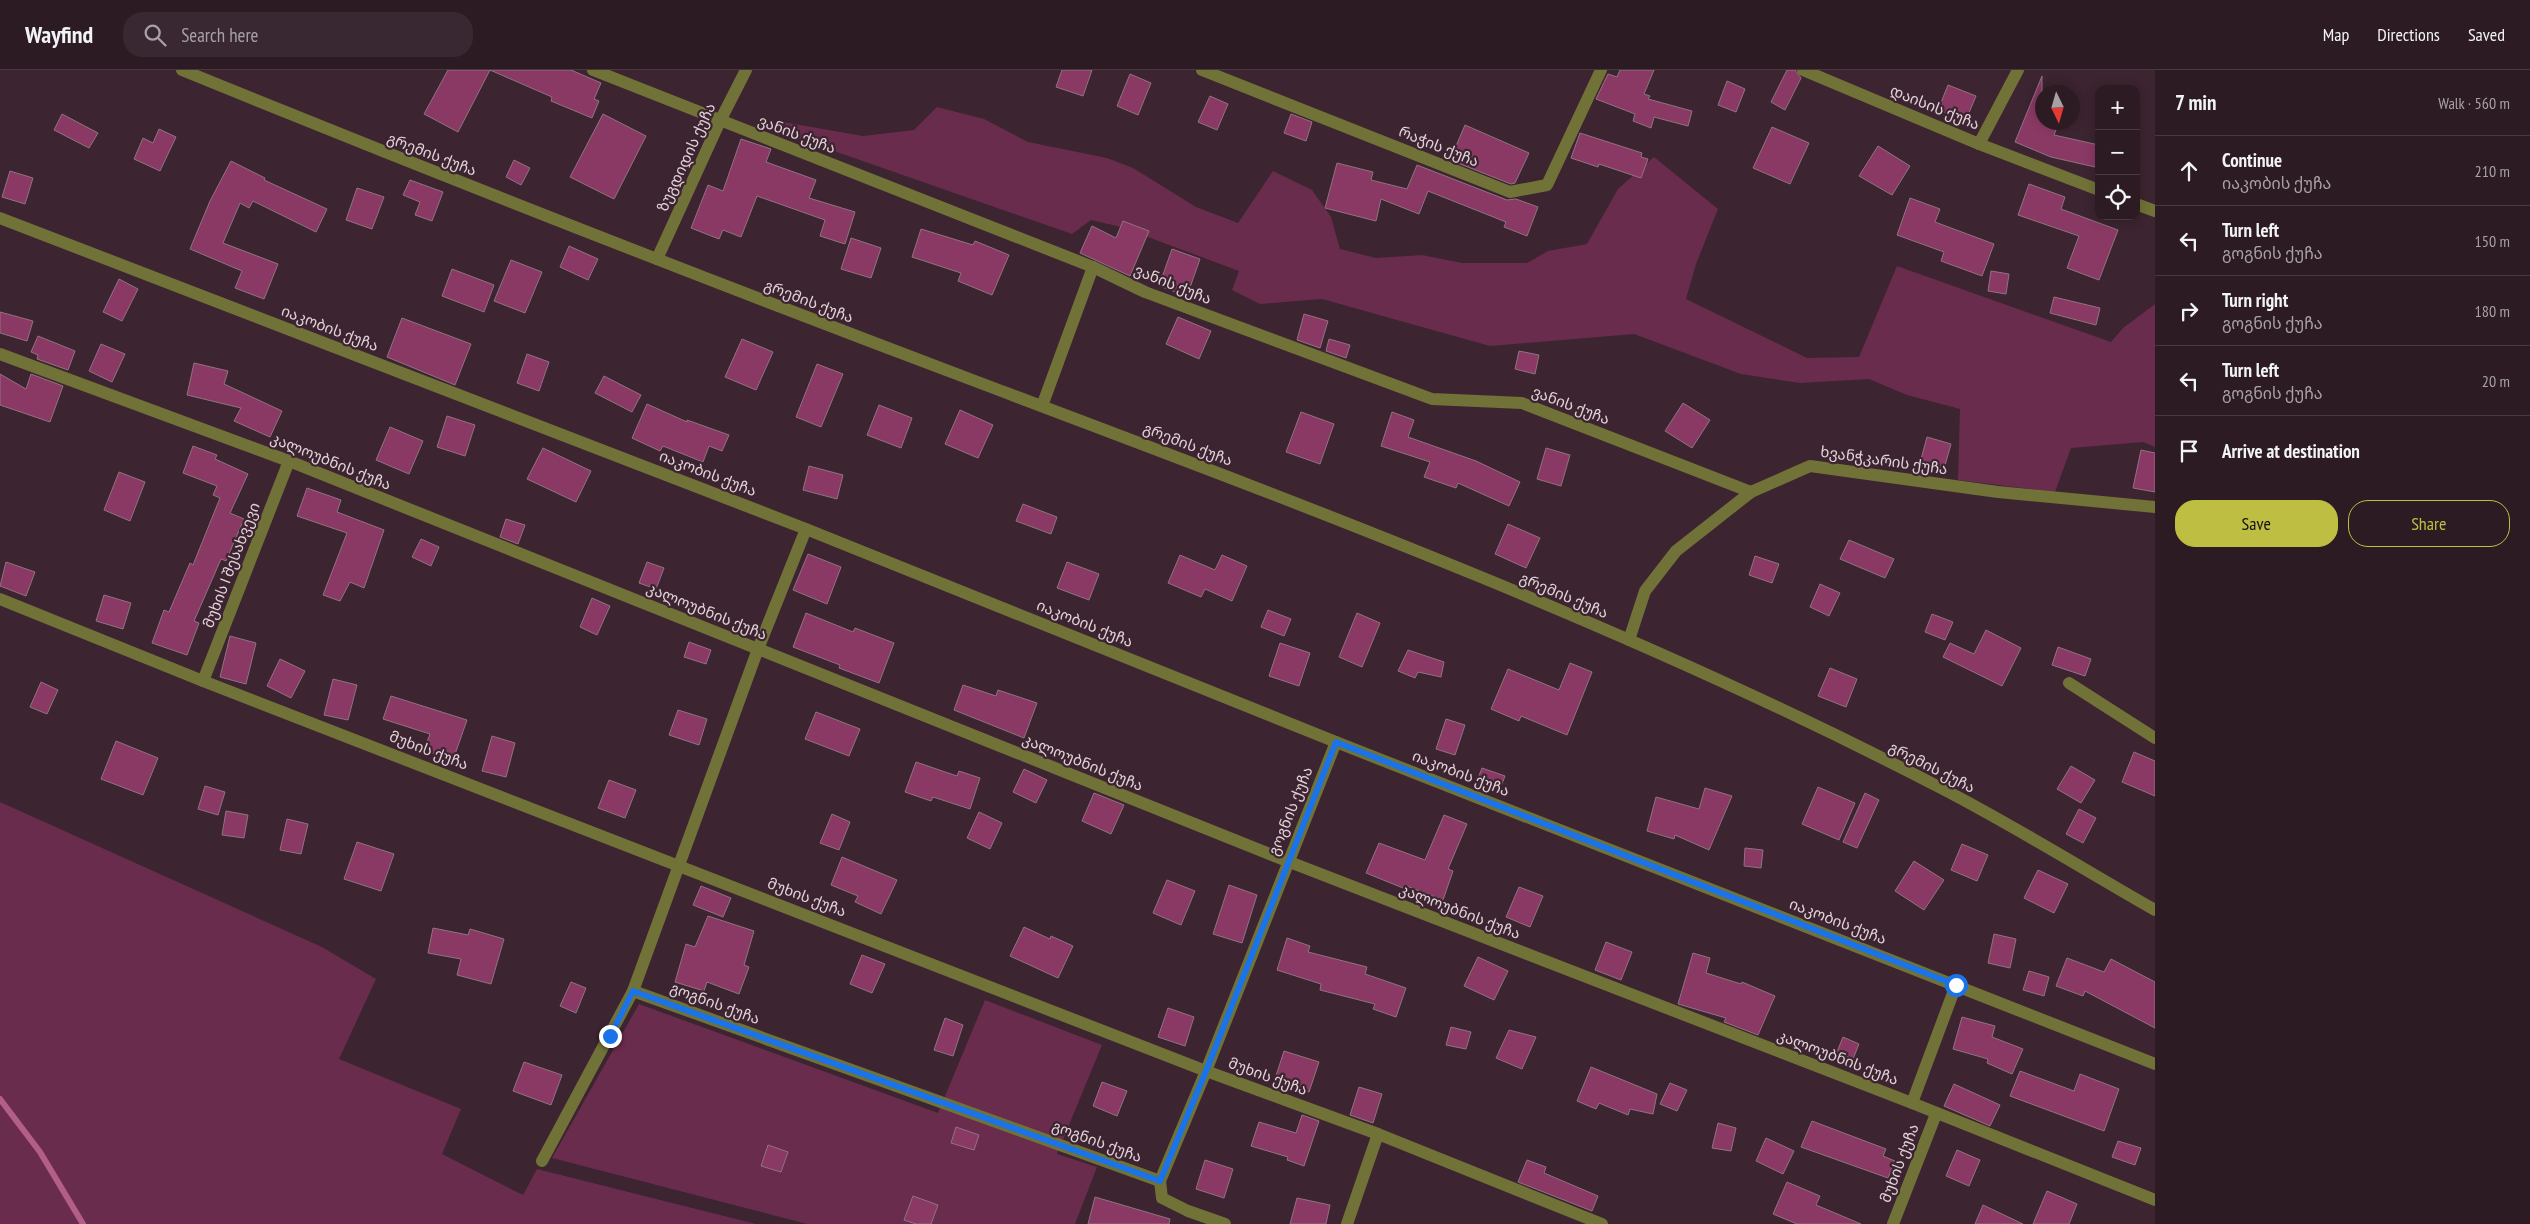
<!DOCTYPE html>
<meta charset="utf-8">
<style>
body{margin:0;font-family:"PT Sans Narrow","Noto Sans Georgian",sans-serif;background:#392831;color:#f1f3f6}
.controls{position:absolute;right:15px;top:15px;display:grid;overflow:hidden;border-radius:10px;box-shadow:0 2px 12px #0003}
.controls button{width:45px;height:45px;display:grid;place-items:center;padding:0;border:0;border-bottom:1px solid #483941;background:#2d1b24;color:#f1f3f6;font:25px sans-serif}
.compass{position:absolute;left:2035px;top:15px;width:45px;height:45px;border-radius:50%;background:#2d1b24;box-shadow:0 2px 12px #0003;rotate:175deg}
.stop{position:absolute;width:15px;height:15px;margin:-11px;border:4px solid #1a73e8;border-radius:50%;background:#fff}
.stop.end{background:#1a73e8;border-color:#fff;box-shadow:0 1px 5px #0008}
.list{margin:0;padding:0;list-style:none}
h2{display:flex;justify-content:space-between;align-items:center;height:65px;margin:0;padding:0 20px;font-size:21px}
h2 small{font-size:16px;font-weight:400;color:#a7a1a6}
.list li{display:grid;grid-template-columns:32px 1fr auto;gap:15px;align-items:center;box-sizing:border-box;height:70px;padding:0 20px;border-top:1px solid #483941}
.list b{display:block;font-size:19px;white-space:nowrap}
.list p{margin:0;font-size:16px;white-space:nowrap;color:#a7a1a6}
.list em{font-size:16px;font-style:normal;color:#a7a1a6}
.actions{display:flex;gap:10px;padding:15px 20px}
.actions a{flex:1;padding:11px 0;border:1px solid #bebf42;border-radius:20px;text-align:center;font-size:18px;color:#bebf42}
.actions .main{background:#bebf42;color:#111}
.icon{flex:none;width:28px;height:28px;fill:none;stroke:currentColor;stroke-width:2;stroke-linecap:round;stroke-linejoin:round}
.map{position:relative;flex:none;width:2155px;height:1154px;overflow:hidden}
header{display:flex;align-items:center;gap:30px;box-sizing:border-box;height:70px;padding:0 25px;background:#2d1b24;border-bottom:1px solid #483941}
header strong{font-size:24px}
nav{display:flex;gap:28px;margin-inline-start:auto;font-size:18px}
.search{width:350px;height:45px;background:#392831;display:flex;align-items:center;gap:12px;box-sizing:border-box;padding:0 18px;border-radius:20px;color:#a7a1a6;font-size:19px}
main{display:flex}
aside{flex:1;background:#2d1b24}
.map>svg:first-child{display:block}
</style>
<header>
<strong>Wayfind</strong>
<div class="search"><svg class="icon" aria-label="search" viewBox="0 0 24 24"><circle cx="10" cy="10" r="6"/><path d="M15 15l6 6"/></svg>Search here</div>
<nav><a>Map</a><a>Directions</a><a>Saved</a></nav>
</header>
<main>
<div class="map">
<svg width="2155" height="1154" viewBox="0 0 2155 1154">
<rect width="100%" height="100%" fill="#3c2430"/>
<!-- green -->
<g fill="#692c4d">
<polygon points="937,37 984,49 1028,72 1107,88 1133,98 1196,137 1238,153 1273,101 1312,120 1331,147 1340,179 1376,188 1422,185 1462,193 1527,193 1548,181 1587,174 1618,119 1654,87 1718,139 1696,194 1686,229 1807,288 1859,287 1897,196 2111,272 2123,258 2155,234 2155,377 2143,372 2071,378 2055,422 1958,410 1960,339 1907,325 1869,309 1800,313 1741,304 1634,264 1490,276 1322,229 1260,234 1232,220 1239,201 1121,157 1091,150 1072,164 771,59 783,52 863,66 914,60"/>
<polygon points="0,732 322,877 376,909 339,989 461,1039 442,1084 523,1125 537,1099 756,1154 0,1154"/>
<polygon points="985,930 1102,975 1057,1084 1097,1097 1075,1154 807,1154 552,1088 639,934 938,1043"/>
</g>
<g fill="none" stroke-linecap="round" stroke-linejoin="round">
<!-- stream -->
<polyline stroke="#b25e89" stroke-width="6" points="0,1029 40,1082 83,1154"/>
</g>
<!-- building -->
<g fill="#893964" stroke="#907381">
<polygon points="448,0 571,0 601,13 594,29 599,31 592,48 551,31 552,27 490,0 458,62 424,44"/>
<polygon points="1062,0 1092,0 1083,26 1056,17"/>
<polygon points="1620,0 1654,0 1644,24 1650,26 1648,29 1692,41 1688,56 1654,47 1651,58 1633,51 1635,44 1596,29 1608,4 1617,7"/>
<polygon points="1787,0 1795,0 1801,8 1785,40 1771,32"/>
<polygon points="1130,4 1151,13 1138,45 1117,36"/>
<polygon points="2042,6 2042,52 2059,52 2054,65 2099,75 2095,97 2051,87 2015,72"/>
<polygon points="1727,11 1745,19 1736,42 1718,35"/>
<polygon points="1948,15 1976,26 1966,50 1938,40"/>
<polygon points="1210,26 1228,34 1217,60 1198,52"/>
<polygon points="62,44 98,63 89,78 54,60"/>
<polygon points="603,44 646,66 614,129 570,107"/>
<polygon points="1291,44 1312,52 1306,71 1284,63"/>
<polygon points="1465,55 1529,83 1515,113 1511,114 1450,90"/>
<polygon points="1772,57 1809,73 1790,114 1753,98"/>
<polygon points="159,59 176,67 160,101 134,89 143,68 153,73"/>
<polygon points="1580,63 1642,83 1641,87 1648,89 1641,108 1599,94 1598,97 1571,88"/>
<polygon points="741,69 771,79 766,92 816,110 809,128 855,142 845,174 820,166 825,150 757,126 741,167 723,160 719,169 691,158 708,115 723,121"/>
<polygon points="1878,76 1910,96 1892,125 1859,106"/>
<polygon points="514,90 530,98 521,115 506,107"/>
<polygon points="231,91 265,108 264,110 327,139 316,162 253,131 249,138 240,133 223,173 278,194 264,229 235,218 242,201 190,179 210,131"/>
<polygon points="1337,93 1373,102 1371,110 1407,119 1417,95 1507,130 1516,129 1538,137 1527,166 1504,157 1506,152 1428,121 1419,144 1381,129 1376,151 1325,138"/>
<polygon points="10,101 33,108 25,134 2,127"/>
<polygon points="410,110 443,122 432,151 415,145 420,132 403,125"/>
<polygon points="2029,114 2065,127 2061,139 2118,160 2099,210 2067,198 2079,166 2018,145"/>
<polygon points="357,118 384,127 372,159 346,150"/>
<polygon points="1910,128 1940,139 1935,152 1994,174 1982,206 1941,191 1944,182 1897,165"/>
<polygon points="1123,151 1149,161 1130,206 1080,183 1092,156 1116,168"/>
<polygon points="921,159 973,175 975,171 1009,185 992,225 958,211 961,203 912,187"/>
<polygon points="851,168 881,178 871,208 841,199"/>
<polygon points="569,176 598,189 588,210 560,197"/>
<polygon points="1172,179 1200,189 1187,226 1159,216"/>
<polygon points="511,190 542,202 525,243 494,231"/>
<polygon points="452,199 494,215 484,242 442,226"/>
<polygon points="1991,201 2009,204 2006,224 1988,221"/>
<polygon points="119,209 138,219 122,251 103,242"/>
<polygon points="2054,227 2100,238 2096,255 2050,243"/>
<polygon points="0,242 33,251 27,271 0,263"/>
<polygon points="1304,244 1328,251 1320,278 1297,270"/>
<polygon points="1178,247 1211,261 1199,289 1166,274"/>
<polygon points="402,248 471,274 455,315 387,287"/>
<polygon points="38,266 75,281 68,300 37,289 38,285 31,282"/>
<polygon points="742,269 773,282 756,320 725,307"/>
<polygon points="1329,269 1350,275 1346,288 1326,281"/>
<polygon points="101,274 125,284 112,312 89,301"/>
<polygon points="1519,281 1539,285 1535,304 1515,299"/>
<polygon points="527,284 549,292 539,321 517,313"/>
<polygon points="194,293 228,301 224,314 282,341 270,367 234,351 241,338 187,325"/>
<polygon points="817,294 843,304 821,357 796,347"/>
<polygon points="0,304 26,319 31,304 63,316 50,352 0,335"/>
<polygon points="604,306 641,325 632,342 595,323"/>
<polygon points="1683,333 1710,350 1692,378 1665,361"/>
<polygon points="647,334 687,352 687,350 729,365 722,381 709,376 703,392 663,376 660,381 632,368"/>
<polygon points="879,335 912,348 901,378 867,365"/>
<polygon points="960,340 993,355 978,388 945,374"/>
<polygon points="1301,342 1334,354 1320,394 1286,382"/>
<polygon points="1392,342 1414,350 1408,367 1476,391 1520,412 1509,436 1458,413 1456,418 1424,407 1430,392 1381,376"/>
<polygon points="447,346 475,355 465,386 437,377"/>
<polygon points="390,357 423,371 409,404 376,390"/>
<polygon points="1927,367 1951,374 1944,399 1920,393"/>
<polygon points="193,376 217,385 215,389 248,404 230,443 244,449 226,491 221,489 194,551 199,553 187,585 152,573 164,540 169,542 190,493 193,495 220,428 213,425 217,416 183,403"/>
<polygon points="543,378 591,401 576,432 527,409"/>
<polygon points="1546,378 1570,385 1561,416 1537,409"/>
<polygon points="2141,380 2155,383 2155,422 2133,418"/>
<polygon points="809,396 843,405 837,429 803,420"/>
<polygon points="119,402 145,412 130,451 104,440"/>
<polygon points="307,418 341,430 337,442 384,460 364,518 350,512 340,531 323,525 347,463 297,446"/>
<polygon points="1023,434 1057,447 1051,464 1016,451"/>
<polygon points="506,449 525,455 518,474 500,467"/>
<polygon points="1508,454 1540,468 1526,498 1495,484"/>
<polygon points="421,469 439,477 431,496 412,487"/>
<polygon points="1849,470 1894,489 1885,508 1840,489"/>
<polygon points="808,484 841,497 827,534 793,520"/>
<polygon points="1180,485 1215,500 1222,485 1247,496 1232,531 1205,519 1201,527 1168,513"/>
<polygon points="1755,486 1779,494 1772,513 1749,505"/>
<polygon points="6,492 35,502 26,526 0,516"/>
<polygon points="647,492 664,498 656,519 639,513"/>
<polygon points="1067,492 1099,504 1089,530 1057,518"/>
<polygon points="1820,514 1840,523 1829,546 1810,537"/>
<polygon points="104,525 131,533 123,559 96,551"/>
<polygon points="592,528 610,536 597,565 580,557"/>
<polygon points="1268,540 1291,549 1284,566 1261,557"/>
<polygon points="806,543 853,562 855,558 894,573 879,613 839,598 840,595 793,577"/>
<polygon points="1357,543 1380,553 1362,597 1339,587"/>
<polygon points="1932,544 1953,552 1945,570 1925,562"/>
<polygon points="1986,560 2021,578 2002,616 1943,587 1950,573 1974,584"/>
<polygon points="230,566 256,573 246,614 220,607"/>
<polygon points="689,572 711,580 706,594 684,587"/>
<polygon points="1280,573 1310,583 1299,616 1269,606"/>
<polygon points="2058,577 2091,589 2085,606 2052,595"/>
<polygon points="1408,580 1444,592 1441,607 1418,602 1415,608 1398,601"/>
<polygon points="280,589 305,601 291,628 267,616"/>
<polygon points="1570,593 1592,602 1567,665 1521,646 1519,651 1491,639 1508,599 1559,620"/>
<polygon points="1830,598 1857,609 1846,637 1818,626"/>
<polygon points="333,609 357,615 348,650 324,645"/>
<polygon points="41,612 58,620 47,644 30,637"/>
<polygon points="963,615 996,626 998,620 1037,633 1024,668 954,640"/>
<polygon points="391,626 467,650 453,690 424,680 430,664 383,649"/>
<polygon points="678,640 707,649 699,675 669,665"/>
<polygon points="816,642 860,659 849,686 805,669"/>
<polygon points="1446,649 1465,655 1455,685 1436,679"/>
<polygon points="492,666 515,673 506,707 482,701"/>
<polygon points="116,671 158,688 143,725 101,709"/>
<polygon points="2134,682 2155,691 2155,726 2122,712"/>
<polygon points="916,692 957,706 959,701 980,708 970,739 933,727 931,731 905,722"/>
<polygon points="2071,696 2095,710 2081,733 2057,719"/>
<polygon points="1482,698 1505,706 1498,724 1475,716"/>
<polygon points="1024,699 1047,710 1036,733 1013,722"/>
<polygon points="609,710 636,720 625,748 598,738"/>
<polygon points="205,716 225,722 218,745 198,739"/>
<polygon points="1818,717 1855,733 1839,770 1802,754"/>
<polygon points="1705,718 1732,726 1709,780 1675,765 1674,769 1647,761 1656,727 1699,739"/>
<polygon points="1094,723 1124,735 1111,764 1082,751"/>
<polygon points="1865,723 1879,730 1857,778 1843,772"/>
<polygon points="2079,739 2096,748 2083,773 2066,764"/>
<polygon points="226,741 248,745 244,768 222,765"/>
<polygon points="979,742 1002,753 990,779 967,768"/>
<polygon points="832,744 850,752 839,780 820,773"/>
<polygon points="1444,745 1467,754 1448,799 1453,801 1443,830 1404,815 1403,818 1366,803 1379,773 1425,790"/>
<polygon points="287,749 308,754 301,784 280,780"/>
<polygon points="357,772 394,784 381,821 344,809"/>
<polygon points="1962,774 1988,785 1977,811 1951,800"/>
<polygon points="1745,778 1763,780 1761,798 1744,796"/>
<polygon points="842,787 897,810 881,844 855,832 858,826 831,815"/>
<polygon points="1914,791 1944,810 1924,840 1895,821"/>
<polygon points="2038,800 2068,814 2054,843 2024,828"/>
<polygon points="1167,810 1195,821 1181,855 1153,843"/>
<polygon points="1229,815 1257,825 1242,873 1213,864"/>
<polygon points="701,816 731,828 723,847 693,835"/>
<polygon points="1519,817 1543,826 1530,857 1506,847"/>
<polygon points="708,846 754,861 744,895 749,897 739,924 707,912 704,921 675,912 686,874 695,877"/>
<polygon points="1024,857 1050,869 1051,866 1073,876 1058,908 1010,886"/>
<polygon points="433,858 468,865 470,859 504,869 491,914 457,905 461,889 428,883"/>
<polygon points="1994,864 2016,869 2010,898 1988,893"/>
<polygon points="1287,868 1310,876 1308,882 1367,897 1365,904 1406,918 1396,947 1373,939 1375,934 1320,920 1321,914 1277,900"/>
<polygon points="1606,872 1632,882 1621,910 1595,900"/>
<polygon points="1693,883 1710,888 1706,903 1741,914 1742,912 1775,926 1758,965 1724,952 1726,948 1678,934"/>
<polygon points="862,885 885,894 872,923 850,914"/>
<polygon points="1478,887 1508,901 1494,930 1464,916"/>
<polygon points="2067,888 2104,902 2111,889 2155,912 2155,958 2085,921 2083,926 2056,916"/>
<polygon points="2029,901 2049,907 2044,926 2023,920"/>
<polygon points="571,912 586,918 576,943 560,936"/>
<polygon points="1168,938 1194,947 1185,976 1158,967"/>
<polygon points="1962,947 1995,956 1992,967 2023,979 2012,1004 1987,993 1988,989 1953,979"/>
<polygon points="945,948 963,955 953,986 934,980"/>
<polygon points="1451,957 1471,962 1466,979 1446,975"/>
<polygon points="1509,960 1536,967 1522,999 1496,988"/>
<polygon points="1843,967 1859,974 1853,989 1837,982"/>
<polygon points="1284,981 1319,992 1309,1022 1274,1012"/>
<polygon points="524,992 562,1005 551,1035 513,1021"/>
<polygon points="1591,997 1657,1024 1653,1044 1630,1039 1628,1045 1599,1033 1596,1039 1577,1031"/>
<polygon points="2020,1001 2074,1021 2080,1004 2119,1019 2104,1061 2010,1026"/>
<polygon points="1102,1012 1127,1021 1117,1046 1093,1036"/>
<polygon points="1670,1013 1687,1020 1677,1041 1660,1034"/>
<polygon points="1954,1014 2000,1035 1990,1056 1944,1036"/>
<polygon points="1359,1017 1382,1024 1373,1053 1350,1045"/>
<polygon points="1302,1045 1319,1051 1304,1096 1287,1090 1288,1087 1251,1076 1259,1052 1296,1063"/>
<polygon points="1812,1051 1886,1079 1883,1086 1895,1091 1888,1108 1801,1077"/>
<polygon points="1718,1053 1736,1058 1731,1081 1712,1078"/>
<polygon points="956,1057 979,1065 974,1080 951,1073"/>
<polygon points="1766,1068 1794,1081 1783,1104 1756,1091"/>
<polygon points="2118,1071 2141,1078 2135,1095 2112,1087"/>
<polygon points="768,1075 788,1082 781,1102 761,1096"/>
<polygon points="1957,1080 1980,1090 1969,1116 1946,1106"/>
<polygon points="1205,1090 1233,1099 1224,1128 1196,1119"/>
<polygon points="1527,1090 1546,1097 1544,1103 1598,1126 1592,1141 1518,1112"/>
<polygon points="1787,1112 1820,1126 1816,1135 1861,1154 1797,1154 1773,1144"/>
<polygon points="2047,1121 2077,1134 2069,1154 2033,1154"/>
<polygon points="913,1126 938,1135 931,1154 916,1154 904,1150"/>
<polygon points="1095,1127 1170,1149 1169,1154 1088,1154"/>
<polygon points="1297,1128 1330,1135 1326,1154 1290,1154"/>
<polygon points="1983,1135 2023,1154 1975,1154"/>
</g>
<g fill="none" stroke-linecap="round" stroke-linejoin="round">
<!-- minor -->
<g stroke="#717237" stroke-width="12">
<path d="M182,0C445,107 710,211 975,311C1301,434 1629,556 1939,717C2013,755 2083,799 2155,840"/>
<polyline points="593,0 1093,197 1145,222 1432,329 1522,333 1751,422"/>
<polyline points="1202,0 1510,122 1547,115 1601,0"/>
<polyline points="1803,0 1979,74 2099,120"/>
<polyline points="1979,74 2018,0"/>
<polyline points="2136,134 2155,141"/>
<polyline points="0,148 806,459 1336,672 2155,994"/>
<polyline points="657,189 720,51 746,0"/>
<polyline points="0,284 289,391 1287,791 1912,1033 2155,1130"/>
<polyline points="1042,336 1093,197"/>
<polyline points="0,529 203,611 1206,1001 1378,1064 1602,1154"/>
<polyline points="1629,570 1645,521 1676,481 1751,422 1810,396 1998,422 2155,437"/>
<polyline points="203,611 289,391"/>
<polyline points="2069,613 2155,668"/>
<polyline points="633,921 1160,1111"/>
<polyline points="1912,1033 1956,915"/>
<polyline points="542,1091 633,921 758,579 806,459"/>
<polyline points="1160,1111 1206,1001 1336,672"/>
<polyline points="1160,1111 1162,1128 1188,1141 1225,1154"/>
<polyline points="1347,1154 1378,1064"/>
<polyline points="1893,1154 1936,1044"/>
</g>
</g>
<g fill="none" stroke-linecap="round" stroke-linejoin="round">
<!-- route -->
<polyline stroke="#1a73e8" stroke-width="6" points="610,966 633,921 1160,1111 1206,1001 1336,672 1956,915"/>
</g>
<g text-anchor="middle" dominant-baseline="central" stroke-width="4.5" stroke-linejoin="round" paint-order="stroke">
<!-- street labels -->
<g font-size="15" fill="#e2d2d9" stroke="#3c2430">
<text transform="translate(1935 37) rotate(22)">დაისის ქუჩა</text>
<text transform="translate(797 64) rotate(21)">ვანის ქუჩა</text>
<text transform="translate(1439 76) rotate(22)">რაჭის ქუჩა</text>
<text transform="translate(432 84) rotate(21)">გრემის ქუჩა</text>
<text transform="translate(686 87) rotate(-65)">ზუგდიდის ქუჩა</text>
<text transform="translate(1173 214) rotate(22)">ვანის ქუჩა</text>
<text transform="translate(809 231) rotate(21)">გრემის ქუჩა</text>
<text transform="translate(330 258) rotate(21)">იაკობის ქუჩა</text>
<text transform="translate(1571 335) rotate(21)">ვანის ქუჩა</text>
<text transform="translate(1188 374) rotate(21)">გრემის ქუჩა</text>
<text transform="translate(1884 390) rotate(8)">ხვანჭკარის ქუჩა</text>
<text transform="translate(331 391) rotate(22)">კალოუბნის ქუჩა</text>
<text transform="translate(708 403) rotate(21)">იაკობის ქუჩა</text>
<text transform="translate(231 495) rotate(-69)">მუხის I შესახვევი</text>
<text transform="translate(1564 525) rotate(23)">გრემის ქუჩა</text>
<text transform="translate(707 541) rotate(22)">კალოუბნის ქუჩა</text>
<text transform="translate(1085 553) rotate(22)">იაკობის ქუჩა</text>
<text transform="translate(429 680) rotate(21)">მუხის ქუჩა</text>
<text transform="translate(1083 692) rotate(22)">კალოუბნის ქუჩა</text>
<text transform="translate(1932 697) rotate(27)">გრემის ქუჩა</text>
<text transform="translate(1461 703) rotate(21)">იაკობის ქუჩა</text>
<text transform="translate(1290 741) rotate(-68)">გოგნის ქუჩა</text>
<text transform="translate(807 827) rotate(21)">მუხის ქუჩა</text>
<text transform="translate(1460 841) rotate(21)">კალოუბნის ქუჩა</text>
<text transform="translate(1838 851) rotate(21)">იაკობის ქუჩა</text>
<text transform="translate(715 933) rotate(20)">გოგნის ქუჩა</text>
<text transform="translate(1838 987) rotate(21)">კალოუბნის ქუჩა</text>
<text transform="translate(1268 1006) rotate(20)">მუხის ქუჩა</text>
<text transform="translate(1097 1071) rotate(20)">გოგნის ქუჩა</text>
<text transform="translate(1899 1093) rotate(-69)">მუხის ქუჩა</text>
</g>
</g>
</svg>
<div class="controls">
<button>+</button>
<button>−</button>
<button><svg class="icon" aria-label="locate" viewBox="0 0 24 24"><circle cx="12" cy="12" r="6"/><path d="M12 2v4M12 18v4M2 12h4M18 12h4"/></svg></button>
</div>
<svg class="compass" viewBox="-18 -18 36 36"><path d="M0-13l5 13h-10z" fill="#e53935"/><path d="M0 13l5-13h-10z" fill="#a7a1a6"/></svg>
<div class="stop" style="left:1956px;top:915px"></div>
<div class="stop end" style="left:610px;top:966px"></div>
</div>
<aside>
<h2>7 min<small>Walk · 560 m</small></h2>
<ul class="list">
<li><svg class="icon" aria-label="ahead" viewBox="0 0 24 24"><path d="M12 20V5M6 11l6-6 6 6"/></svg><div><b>Continue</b><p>იაკობის ქუჩა</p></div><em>210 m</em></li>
<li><svg class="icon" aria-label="left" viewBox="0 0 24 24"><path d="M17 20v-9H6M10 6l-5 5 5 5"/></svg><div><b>Turn left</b><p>გოგნის ქუჩა</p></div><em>150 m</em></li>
<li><svg class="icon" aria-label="right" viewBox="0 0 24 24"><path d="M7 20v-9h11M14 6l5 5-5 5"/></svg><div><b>Turn right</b><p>გოგნის ქუჩა</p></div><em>180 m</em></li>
<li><svg class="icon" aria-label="left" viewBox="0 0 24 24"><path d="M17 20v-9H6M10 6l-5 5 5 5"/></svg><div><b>Turn left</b><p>გოგნის ქუჩა</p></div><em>20 m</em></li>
<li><svg class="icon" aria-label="arrive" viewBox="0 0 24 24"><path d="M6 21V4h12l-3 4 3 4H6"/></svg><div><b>Arrive at destination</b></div></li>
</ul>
<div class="actions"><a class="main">Save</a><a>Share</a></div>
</aside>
</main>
